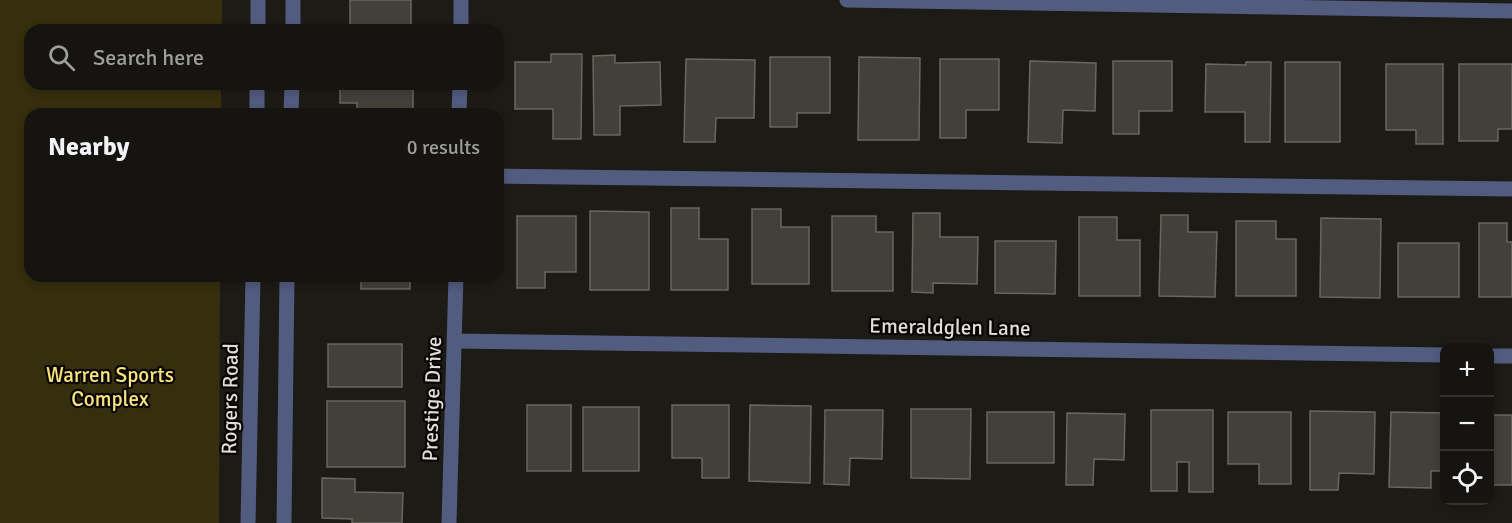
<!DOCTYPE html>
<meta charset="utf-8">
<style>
body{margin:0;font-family:Signika,sans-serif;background:#1f1d19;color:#f1f3f6}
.controls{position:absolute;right:18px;bottom:18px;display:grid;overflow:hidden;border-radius:12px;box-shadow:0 3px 9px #0003}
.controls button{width:54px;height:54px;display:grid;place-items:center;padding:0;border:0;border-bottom:2px solid #353330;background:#161410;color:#f1f3f6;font:30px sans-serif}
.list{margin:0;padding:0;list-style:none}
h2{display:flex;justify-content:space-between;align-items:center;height:78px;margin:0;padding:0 24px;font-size:26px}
h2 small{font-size:20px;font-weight:400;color:#9e9e9f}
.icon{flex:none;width:33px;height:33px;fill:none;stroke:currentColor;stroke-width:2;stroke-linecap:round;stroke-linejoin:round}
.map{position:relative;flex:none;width:1512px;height:523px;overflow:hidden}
.search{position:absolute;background:#161410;box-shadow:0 3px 9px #0003;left:24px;top:24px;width:480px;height:66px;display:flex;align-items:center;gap:15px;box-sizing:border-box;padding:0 21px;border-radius:18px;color:#9e9e9f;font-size:22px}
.panel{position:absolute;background:#161410;box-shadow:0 3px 9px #0003;left:24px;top:108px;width:480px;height:174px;border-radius:18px}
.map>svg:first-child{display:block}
</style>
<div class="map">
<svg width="1512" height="523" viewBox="0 0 1512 523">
<rect width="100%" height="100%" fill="#1d1b15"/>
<!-- green -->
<polygon fill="#362f0e" points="0,0 222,0 222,30 30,30 30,84 221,84 221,114 30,114 30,276 220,276 219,523 0,523"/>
<!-- building -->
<g fill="#424039" stroke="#68665e" stroke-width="1.5">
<polygon points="350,0 411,0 411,30 337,30 350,29"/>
<polygon points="551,54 582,54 581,139 553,139 553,109 515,109 515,62 551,62"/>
<polygon points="615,55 615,63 660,62 661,105 620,106 620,135 594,135 593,56"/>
<polygon points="770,57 830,57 830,113 797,113 797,127 770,127"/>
<polygon points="859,57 920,58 919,140 858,140"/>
<polygon points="686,59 755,60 754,118 716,118 715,142 684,142"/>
<polygon points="940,59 999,59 999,110 966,110 966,138 940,138"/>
<polygon points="1030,61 1096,63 1095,111 1063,110 1062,143 1028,142"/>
<polygon points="1113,61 1172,61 1172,111 1139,111 1139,134 1113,134"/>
<polygon points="1246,62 1271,62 1270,142 1245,142 1245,112 1205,112 1206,64 1246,65"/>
<rect x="1285" y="62" width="55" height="80"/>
<polygon points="1386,64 1443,64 1443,144 1416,144 1416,130 1386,130"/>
<polygon points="1459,64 1512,64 1512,129 1498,129 1498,141 1459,141"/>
<polygon points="340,84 413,84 413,114 357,114 357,103 340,103"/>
<polygon points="671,208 699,208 699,239 728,239 728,290 671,290"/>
<polygon points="752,209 781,209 781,227 809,227 809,284 752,284"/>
<polygon points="590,211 649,212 649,290 590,290"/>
<polygon points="913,213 940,213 940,237 978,237 977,284 933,283 933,293 912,292"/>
<polygon points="1161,215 1188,215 1188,232 1217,232 1215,297 1159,296"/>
<polygon points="517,216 576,216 576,272 545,272 545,288 517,288"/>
<polygon points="832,216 876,216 876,232 893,232 893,291 832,291"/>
<polygon points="1079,217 1117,217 1117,240 1140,240 1140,296 1079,296"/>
<polygon points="1321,218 1381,219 1380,298 1320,297"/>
<polygon points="1236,221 1276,221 1276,239 1296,239 1296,296 1236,296"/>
<polygon points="1479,223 1507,223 1507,242 1512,242 1512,297 1479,297"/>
<polygon points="995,241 1056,241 1055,294 995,293"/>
<rect x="1398" y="243" width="61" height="54"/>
<rect x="361" y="276" width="49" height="13"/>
<rect x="328" y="344" width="74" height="43"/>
<rect x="327" y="401" width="78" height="66"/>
<rect x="527" y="405" width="44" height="66"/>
<polygon points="672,405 729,405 729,478 702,478 702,458 672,458"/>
<polygon points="750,405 811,406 810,483 749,481"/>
<rect x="583" y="407" width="56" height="64"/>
<polygon points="911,409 971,409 970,479 911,478"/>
<polygon points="825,410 883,410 882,459 850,458 849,485 824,484"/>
<polygon points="1151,410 1213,410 1213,492 1189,492 1189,462 1177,462 1177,491 1151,491"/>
<polygon points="1310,411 1375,412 1374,474 1339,473 1338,490 1310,490"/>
<rect x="987" y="412" width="67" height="51"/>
<polygon points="1228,412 1291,412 1291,484 1259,484 1259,464 1228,464"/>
<polygon points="1391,412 1444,413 1444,471 1431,471 1431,488 1389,487"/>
<polygon points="1067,413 1125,414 1124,460 1094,459 1093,485 1066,485"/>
<rect x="1490" y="415" width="22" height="70"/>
<polygon points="322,478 355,479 355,492 403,493 402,523 352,523 352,519 322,518"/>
</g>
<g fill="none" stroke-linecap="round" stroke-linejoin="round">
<!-- minor -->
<g stroke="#525c7f" stroke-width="15">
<polyline points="258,0 258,30"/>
<polyline points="847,0 1512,11"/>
<polyline points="293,30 293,0"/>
<polyline points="461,30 461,0"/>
<polyline points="257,114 257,84"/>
<polyline points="291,114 292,84"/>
<polyline points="459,114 460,84"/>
<polyline points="498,176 1512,189"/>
<polyline points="455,341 1444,355"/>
<polyline points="1490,356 1512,356"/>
<polyline points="248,523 253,276"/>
<polyline points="284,523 287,276"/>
<polyline points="449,523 456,276"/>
</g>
</g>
<g text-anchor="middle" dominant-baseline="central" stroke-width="4.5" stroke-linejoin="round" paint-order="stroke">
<!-- street labels -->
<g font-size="21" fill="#deddd8" stroke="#070604">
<text transform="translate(950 327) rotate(1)">Emeraldglen Lane</text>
<text transform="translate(230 399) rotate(-89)">Rogers Road</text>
<text transform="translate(432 399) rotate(-88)">Prestige Drive</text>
</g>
<!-- park labels -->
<g font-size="21" fill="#fbe37b" stroke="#070604">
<text x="110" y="375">Warren Sports<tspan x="110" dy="24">Complex</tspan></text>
</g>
</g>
</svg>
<div class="controls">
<button>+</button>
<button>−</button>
<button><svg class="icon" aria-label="locate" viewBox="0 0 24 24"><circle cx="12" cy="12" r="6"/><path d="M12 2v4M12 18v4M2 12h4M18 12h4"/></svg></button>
</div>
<div class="search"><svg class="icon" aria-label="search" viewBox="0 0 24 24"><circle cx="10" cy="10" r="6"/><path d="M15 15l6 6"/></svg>Search here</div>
<section class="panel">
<h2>Nearby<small>0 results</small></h2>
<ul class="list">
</ul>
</section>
</div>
